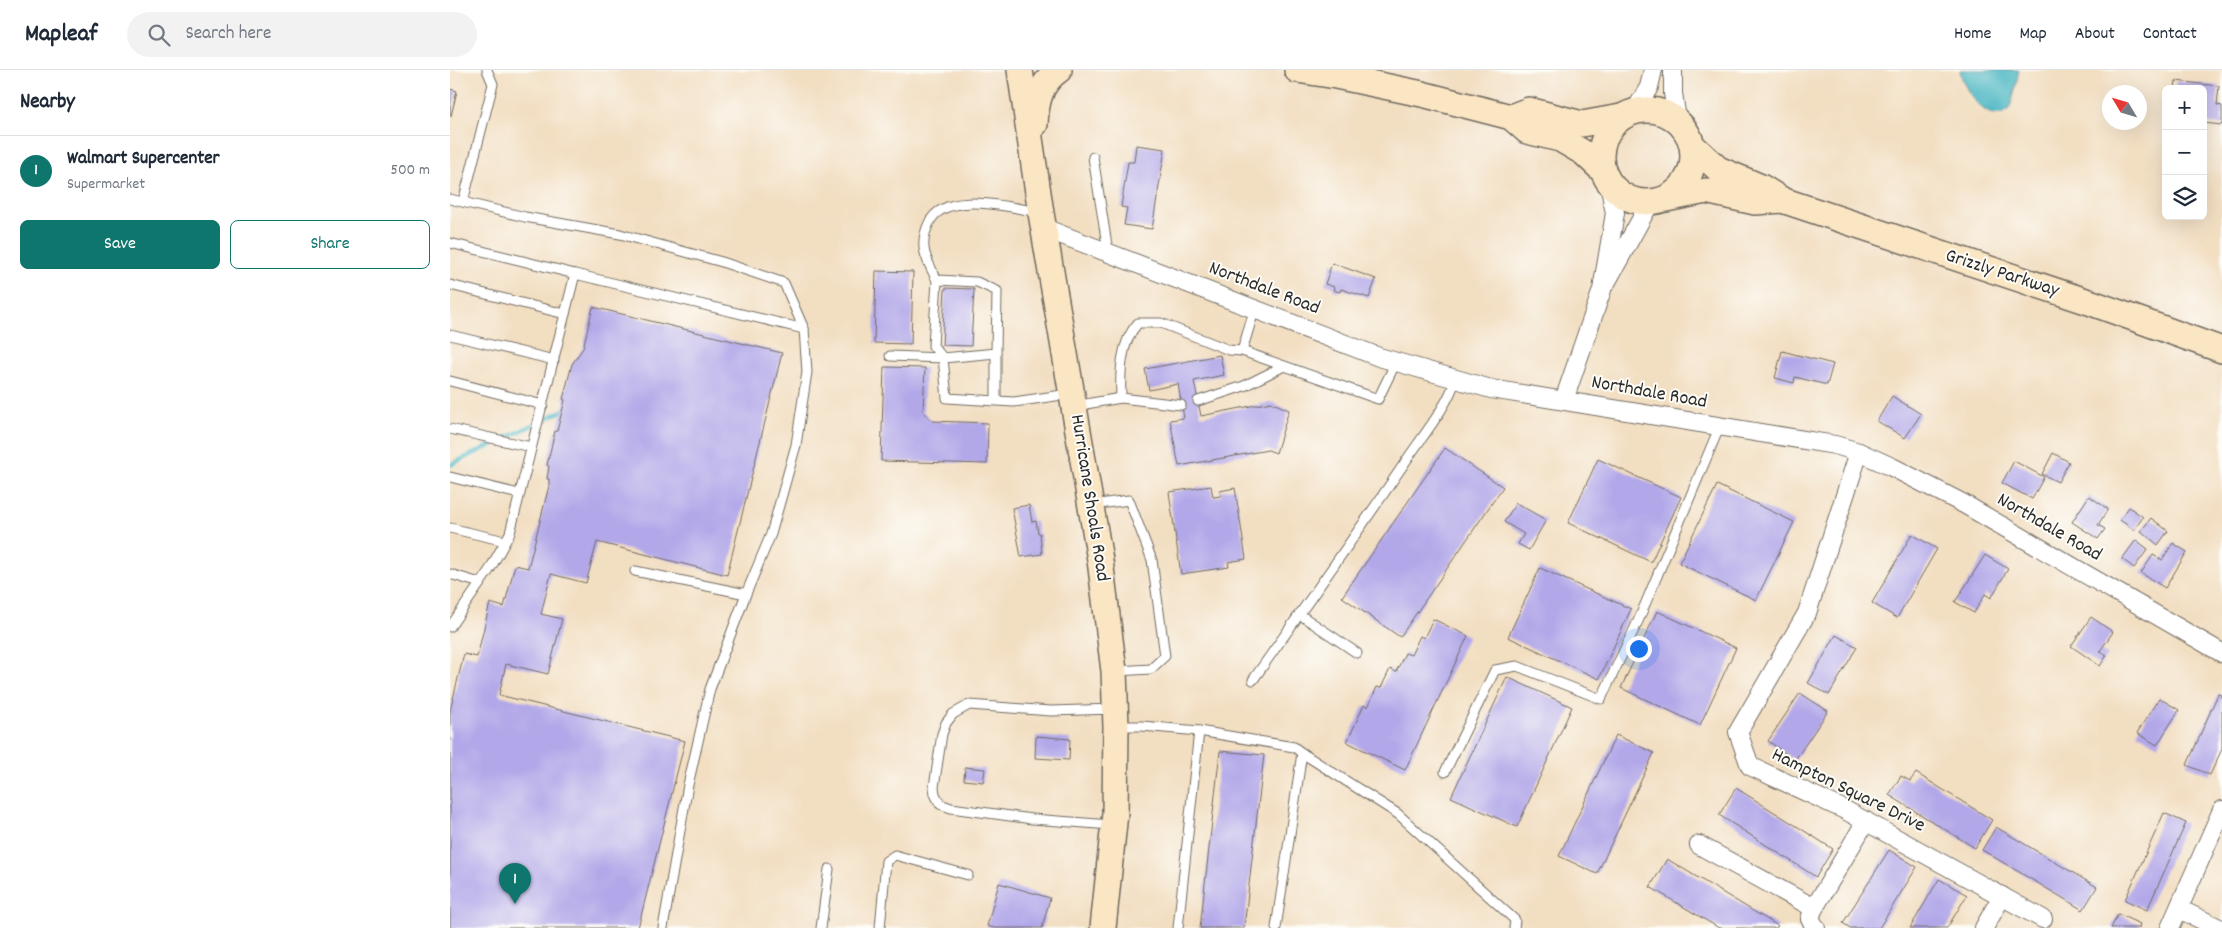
<!DOCTYPE html>
<meta charset="utf-8">
<style>
body{margin:0;font-family:Dekko,sans-serif;background:#f2f2f3;color:#1f2937}
.controls{position:absolute;right:15px;top:15px;display:grid;overflow:hidden;border-radius:8px;box-shadow:0 5px 20px #0002}
.controls button{width:45px;height:45px;display:grid;place-items:center;padding:0;border:0;border-bottom:1px solid #e0e1e3;background:#fff;color:#1f2937;font:25px sans-serif}
.compass{position:absolute;left:1652px;top:15px;width:45px;height:45px;border-radius:50%;background:#fff;box-shadow:0 5px 20px #0002;rotate:308deg}
.you{position:absolute;left:1188px;top:578px;width:18px;height:18px;margin:-12px;border:4px solid #fff;border-radius:50%;background:#1a73e8;box-shadow:0 0 0 8px #1a73e833}
.badge{display:grid;place-items:center;width:32px;height:32px;border-radius:50%;background:#0f766e;color:#fff;font-size:16px;font-weight:700}
.pin{position:absolute;translate:-50% -41px;filter:drop-shadow(0 1px 2px #0008)}
.pin::after{content:'';position:absolute;top:26px;width:18px;height:15px;background:inherit;clip-path:polygon(0 0,100% 0,50% 100%)}
.list{margin:0;padding:0;list-style:none}
h2{display:flex;justify-content:space-between;align-items:center;height:65px;margin:0;padding:0 20px;font-size:21px}
h2 small{font-size:16px;font-weight:400;color:#747a83}
.list li{display:grid;grid-template-columns:32px 1fr auto;gap:15px;align-items:center;box-sizing:border-box;height:70px;padding:0 20px;border-top:1px solid #e0e1e3}
.list b{display:block;font-size:19px;white-space:nowrap}
.list p{margin:0;font-size:16px;white-space:nowrap;color:#747a83}
.list em{font-size:16px;font-style:normal;color:#747a83}
.actions{display:flex;gap:10px;padding:15px 20px}
.actions a{flex:1;padding:11px 0;border:1px solid #0f766e;border-radius:8px;text-align:center;font-size:18px;color:#0f766e}
.actions .main{background:#0f766e;color:#fff}
.icon{flex:none;width:28px;height:28px;fill:none;stroke:currentColor;stroke-width:2;stroke-linecap:round;stroke-linejoin:round}
.map{position:relative;flex:none;width:1772px;height:858px;overflow:hidden}
header{display:flex;align-items:center;gap:30px;box-sizing:border-box;height:70px;padding:0 25px;background:#fff;border-bottom:1px solid #e0e1e3}
header strong{font-size:24px}
nav{display:flex;gap:28px;margin-inline-start:auto;font-size:18px}
.search{width:350px;height:45px;background:#f2f2f3;display:flex;align-items:center;gap:12px;box-sizing:border-box;padding:0 18px;border-radius:28px;color:#747a83;font-size:19px}
main{display:flex}
aside{flex:1;background:#fff}
.map>svg:first-child{display:block}
</style>
<header>
<strong>Mapleaf</strong>
<div class="search"><svg class="icon" aria-label="search" viewBox="0 0 24 24"><circle cx="10" cy="10" r="6"/><path d="M15 15l6 6"/></svg>Search here</div>
<nav><a>Home</a><a>Map</a><a>About</a><a>Contact</a></nav>
</header>
<main>
<aside>
<h2>Nearby<small></small></h2>
<ul class="list">
<li><span class="badge">1</span><div><b>Walmart Supercenter</b><p>Supermarket</p></div><em>500 m</em></li>
</ul>
<div class="actions"><a class="main">Save</a><a>Share</a></div>
</aside>
<div class="map">
<svg width="1772" height="858" viewBox="0 0 1772 858">
<rect width="100%" height="100%" fill="#fdfcf7"/>
<filter id="ink" filterUnits="userSpaceOnUse"><feTurbulence type="fractalNoise" baseFrequency=".02" numOctaves="2"/><feDisplacementMap in="SourceGraphic" scale="10" xChannelSelector="R" yChannelSelector="G"/><feConvolveMatrix kernelMatrix="1 2 1 2 8 2 1 2 1" color-interpolation-filters="sRGB"/></filter>
<filter id="wash" filterUnits="userSpaceOnUse"><feTurbulence type="fractalNoise" baseFrequency=".0096" numOctaves="4" result="noise"/><feDisplacementMap in="SourceGraphic" scale="20" xChannelSelector="R" yChannelSelector="G"/><feGaussianBlur stdDeviation="1.12" result="paint"/><feColorMatrix in="noise" values="0 0 0 0 0 0 0 0 0 0 0 0 0 0 0 0 0 1.4 0 .05"/><feComposite in="paint" operator="in"/></filter>
<g filter="url(#wash)">
<rect width="100%" height="100%" fill="#f2dec1"/>
<!-- water -->
<path fill="#49b6c3" stroke="#3a7077" d="M1510,0H1569C1567,9 1563,36 1557,41C1537,57 1511,16 1510,0Z"/>
<g fill="none" stroke-linecap="round" stroke-linejoin="round">
<!-- stream -->
<polyline stroke="#49b6c3" stroke-width="4.5" points="0,395 116,339"/>
</g>
<g id="blocks">
<!-- building -->
<g fill="#b2a8e9">
<polygon points="1726,11 1769,16 1767,35 1772,36 1772,55 1753,53 1753,19 1725,19"/>
<polygon points="0,19 7,21 1,46 0,46"/>
<polygon points="686,75 715,79 702,159 674,155 677,138 671,137 678,92 684,92"/>
<polygon points="882,193 926,209 919,228 891,219 890,222 883,220 884,217 875,214"/>
<polygon points="426,201 463,202 461,274 424,273"/>
<polygon points="495,218 524,219 521,276 492,275"/>
<polygon points="143,237 332,283 277,505 147,472 136,513 101,504 91,544 112,549 98,604 56,594 49,625 235,671 188,858 0,858 0,641 14,584 27,587 40,533 54,537 65,495 78,498 99,416 99,409 97,409 99,396 97,395 105,361 107,361 115,330 113,329 122,294 133,278"/>
<polygon points="1332,281 1383,294 1377,315 1345,307 1344,313 1325,308"/>
<polygon points="770,285 774,305 744,311 751,346 821,332 839,340 826,383 818,380 729,396 720,350 734,348 728,314 699,320 695,299"/>
<polygon points="434,297 475,298 473,341 482,351 538,353 537,394 431,391"/>
<polygon points="1442,326 1471,344 1455,368 1427,351"/>
<polygon points="995,378 1053,417 950,567 892,527"/>
<polygon points="1603,383 1619,392 1608,412 1592,404"/>
<polygon points="1148,389 1231,427 1201,492 1118,453"/>
<polygon points="1564,391 1594,407 1582,429 1552,413"/>
<polygon points="1267,415 1344,452 1306,530 1229,493"/>
<polygon points="761,416 763,427 771,426 770,421 785,418 796,489 778,492 779,497 731,504 719,422"/>
<polygon points="1639,426 1658,439 1648,455 1655,459 1648,469 1622,452"/>
<polygon points="1066,433 1096,450 1079,480 1068,474 1074,464 1054,452"/>
<polygon points="579,435 582,452 586,451 588,463 590,463 592,484 571,487 562,438"/>
<polygon points="1679,437 1693,447 1684,460 1670,450"/>
<polygon points="1701,448 1718,461 1708,475 1691,461"/>
<polygon points="1462,464 1487,479 1447,548 1422,533"/>
<polygon points="1686,470 1698,479 1684,498 1672,489"/>
<polygon points="1723,473 1737,482 1715,518 1691,503 1703,485 1712,490"/>
<polygon points="1535,485 1558,499 1541,528 1535,524 1524,543 1505,532"/>
<polygon points="1090,498 1181,539 1149,609 1058,567"/>
<polygon points="1207,541 1286,578 1250,655 1171,618"/>
<polygon points="1641,547 1663,562 1650,581 1657,585 1650,596 1621,576"/>
<polygon points="983,549 1018,566 955,700 897,672 914,635 918,637 927,617 931,618 940,599 946,602 955,583 961,585 970,566 974,568"/>
<polygon points="1386,565 1407,577 1379,625 1358,613"/>
<polygon points="1057,607 1122,637 1067,757 1001,727"/>
<polygon points="1350,623 1378,641 1345,690 1318,671"/>
<polygon points="1768,624 1772,625 1772,679 1760,705 1737,695"/>
<polygon points="1709,628 1729,640 1707,675 1687,663"/>
<polygon points="1166,665 1204,683 1147,804 1109,786"/>
<polygon points="586,666 620,669 619,690 585,688"/>
<polygon points="770,681 814,685 794,858 750,858"/>
<polygon points="515,697 535,699 533,712 514,710"/>
<polygon points="1466,703 1542,750 1525,778 1439,725 1451,706 1460,711"/>
<polygon points="1286,718 1383,779 1366,807 1269,745"/>
<polygon points="1714,743 1736,753 1697,840 1675,830"/>
<polygon points="1546,757 1647,817 1633,840 1532,780"/>
<polygon points="1439,780 1467,797 1429,858 1400,858 1393,853"/>
<polygon points="1217,789 1328,856 1326,858 1269,858 1200,817"/>
<polygon points="1489,809 1517,825 1497,858 1460,858"/>
<polygon points="549,813 600,828 592,858 544,858 537,856"/>
<polygon points="1668,844 1690,854 1689,858 1661,858"/>
</g>
</g>
</g>
<g filter="url(#ink)">
<use href="#blocks" fill-opacity="0" stroke="#716a60" stroke-width="1"/>
<g fill="none" stroke-linecap="round" stroke-linejoin="round">
<!-- lane casing -->
<g stroke="#716a60" stroke-width="11">
<g id="lane">
<polyline points="643,87 658,181"/>
<polyline points="0,129 75,147 170,164 272,192 334,213 354,259"/>
<polyline points="13,132 43,14 37,0"/>
<path d="M590,142C560,138 495,119 479,153C468,176 476,189 487,210L527,212L547,221L546,283L493,288L497,328L564,332L619,324"/>
<polyline points="0,173 125,204"/>
<polyline points="487,210 483,276 493,288"/>
<polyline points="0,215 115,244"/>
<polyline points="0,265 104,290"/>
<polyline points="792,281 928,329 946,292"/>
<polyline points="546,283 546,330"/>
<polyline points="440,286 493,288"/>
<polyline points="0,311 93,335"/>
<polyline points="671,328 731,335"/>
<polyline points="748,331 794,316 834,296"/>
<path d="M624,336L671,328C670,303 670,273 688,253H711L779,280L792,281L805,238"/>
<polyline points="0,359 81,377"/>
<polyline points="0,407 69,424"/>
<polyline points="642,435 679,430 702,490 715,586 701,599 667,601"/>
<polyline points="0,458 55,471"/>
<polyline points="0,504 30,513"/>
<polyline points="849,544 907,583"/>
<polyline points="0,557 40,499 60,463 125,204 354,259 357,302 346,375 321,464 296,524 185,501"/>
<path d="M803,610C856,535 909,461 960,385C973,366 1000,332 1005,310"/>
<polyline points="667,656 692,656 749,661"/>
<polyline points="852,683 948,744 1065,850 1064,858"/>
<polyline points="995,702 1045,600 1067,596 1151,629 1189,549 1269,358"/>
<polyline points="661,755 582,749 501,738 490,734 485,724 484,717 492,664 496,653 503,644 519,635 601,641 664,639"/>
<polyline points="213,858 238,715 260,619 296,524"/>
<polyline points="371,858 379,799"/>
<polyline points="430,858 436,791 445,785 518,805"/>
<polyline points="728,858 749,661 844,677 852,683 826,858"/>
</g>
</g>
<!-- street casing -->
<g stroke="#716a60" stroke-width="20">
<g id="street">
<polyline points="1223,0 1223,23 1227,50"/>
<polyline points="1185,41 1199,17 1203,0"/>
<polyline points="594,158 929,287 1041,319 1385,375 1409,382 1442,397 1514,434 1772,583"/>
<polyline points="1156,213 1200,133"/>
<polyline points="1114,330 1152,220 1165,143 1159,114"/>
<polyline points="1409,382 1357,543 1288,662 1300,696 1395,740 1593,849"/>
<polyline points="1249,775 1364,838"/>
<polyline points="1729,839 1769,858"/>
<polyline points="1366,858 1360,849 1363,840 1416,751"/>
<polyline points="1534,858 1552,826"/>
<polyline points="1720,858 1772,740"/>
</g>
</g>
<!-- secondary casing -->
<g stroke="#716a60" stroke-width="28">
<g id="secondary">
<polyline points="570,0 591,143 650,490 664,601 666,657 665,743 653,858"/>
<polyline points="847,0 886,6 972,24 1061,47 1077,61 1110,69 1134,83 1152,100"/>
<circle cx="1197" cy="86" r="46"/>
<polyline points="1061,47 1079,40 1132,54 1171,47"/>
<path d="M585,54C586,32 590,13 609,0"/>
<polyline points="1243,76 1268,99 1311,117 1332,130 1642,233 1772,280"/>
<polyline points="1216,129 1256,121 1305,132 1332,130"/>
</g>
</g>
<!-- lane -->
<use href="#lane" stroke="#fff" stroke-width="9"/>
<!-- street -->
<use href="#street" stroke="#fff" stroke-width="18"/>
<!-- secondary -->
<use href="#secondary" stroke="#fbe6c4" stroke-width="25"/>
</g>
</g>
<g text-anchor="middle" dominant-baseline="central" stroke-width="4" stroke-linejoin="round" paint-order="stroke">
<!-- street labels -->
<g font-size="20" fill="#2b2b2b" stroke="#fdfcf7">
<text transform="translate(1552 204) rotate(18)">Grizzly Parkway</text>
<text transform="translate(814 219) rotate(21)">Northdale Road</text>
<text transform="translate(1199 323) rotate(10)">Northdale Road</text>
<text transform="translate(639 428) rotate(81)">Hurricane Shoals Road</text>
<text transform="translate(1599 458) rotate(30)">Northdale Road</text>
<text transform="translate(1398 721) rotate(26)">Hampton Square Drive</text>
</g>
</g>
</svg>
<div class="controls">
<button>+</button>
<button>−</button>
<button><svg class="icon" aria-label="layers" viewBox="0 0 24 24"><path d="M12 4l9 5-9 5-9-5zM3 14l9 5 9-5"/></svg></button>
</div>
<svg class="compass" viewBox="-18 -18 36 36"><path d="M0-13l5 13h-10z" fill="#e53935"/><path d="M0 13l5-13h-10z" fill="#747a83"/></svg>
<div class="you"></div>
<div class="pin badge" style="left:65px;top:834px">1</div>
</div>
</main>
